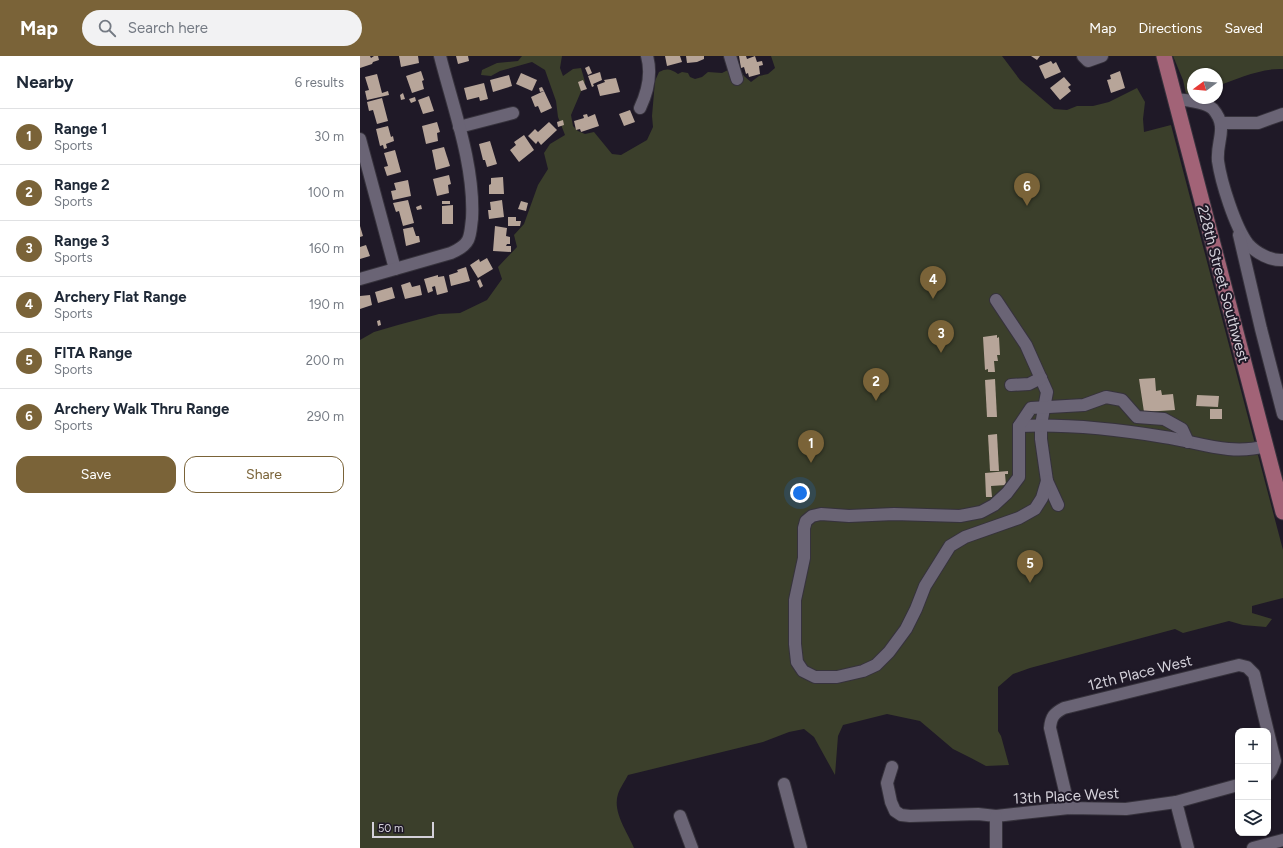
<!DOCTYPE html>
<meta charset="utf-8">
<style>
body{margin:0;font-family:Figtree,sans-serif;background:#f2f2f3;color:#1f2937}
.controls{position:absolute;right:12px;bottom:12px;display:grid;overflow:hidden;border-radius:8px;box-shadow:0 1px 3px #0004}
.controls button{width:36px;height:36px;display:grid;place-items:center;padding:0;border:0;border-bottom:1px solid #e0e1e3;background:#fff;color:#1f2937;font:20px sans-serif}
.compass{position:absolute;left:827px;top:12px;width:36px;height:36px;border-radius:50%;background:#fff;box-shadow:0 1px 3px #0004;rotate:254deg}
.scale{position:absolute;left:12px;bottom:10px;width:62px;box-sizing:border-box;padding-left:4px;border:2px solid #d4d1da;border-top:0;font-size:11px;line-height:14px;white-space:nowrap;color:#d4d1da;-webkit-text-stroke:3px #1f1927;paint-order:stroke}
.you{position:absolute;left:440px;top:437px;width:14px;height:14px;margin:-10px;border:3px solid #fff;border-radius:50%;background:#1a73e8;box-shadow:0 0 0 6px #1a73e833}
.badge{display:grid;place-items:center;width:26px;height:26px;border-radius:50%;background:#7a6338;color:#fff;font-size:13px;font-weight:700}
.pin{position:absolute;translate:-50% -33px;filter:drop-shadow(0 1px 2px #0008)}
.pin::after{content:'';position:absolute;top:21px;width:14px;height:12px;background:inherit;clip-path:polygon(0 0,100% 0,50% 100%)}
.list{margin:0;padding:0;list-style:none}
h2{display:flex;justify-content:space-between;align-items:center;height:52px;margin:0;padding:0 16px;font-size:17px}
h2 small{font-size:13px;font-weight:400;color:#747a83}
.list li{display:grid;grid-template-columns:26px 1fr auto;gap:12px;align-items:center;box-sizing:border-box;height:56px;padding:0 16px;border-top:1px solid #e0e1e3}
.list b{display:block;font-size:15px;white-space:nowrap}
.list p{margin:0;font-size:13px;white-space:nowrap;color:#747a83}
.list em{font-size:13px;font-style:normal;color:#747a83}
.actions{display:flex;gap:8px;padding:12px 16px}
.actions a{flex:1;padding:9px 0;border:1px solid #7a6338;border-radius:12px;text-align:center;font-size:14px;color:#7a6338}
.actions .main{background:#7a6338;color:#fff}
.icon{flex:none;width:22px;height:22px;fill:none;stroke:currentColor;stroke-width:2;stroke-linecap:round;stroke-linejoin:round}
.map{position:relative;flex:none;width:923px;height:792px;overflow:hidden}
header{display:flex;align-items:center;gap:24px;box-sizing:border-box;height:56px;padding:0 20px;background:#7a6338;color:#fff}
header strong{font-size:19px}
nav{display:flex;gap:22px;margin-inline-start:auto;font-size:14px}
.search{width:280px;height:36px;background:#f2f2f3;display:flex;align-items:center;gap:10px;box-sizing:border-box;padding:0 14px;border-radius:22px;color:#747a83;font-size:15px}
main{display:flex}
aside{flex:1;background:#fff}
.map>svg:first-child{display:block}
</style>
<header>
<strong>Map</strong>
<div class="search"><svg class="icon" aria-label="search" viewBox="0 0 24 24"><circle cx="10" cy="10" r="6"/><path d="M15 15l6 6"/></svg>Search here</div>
<nav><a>Map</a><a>Directions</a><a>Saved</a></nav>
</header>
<main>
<aside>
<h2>Nearby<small>6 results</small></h2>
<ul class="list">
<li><span class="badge">1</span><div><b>Range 1</b><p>Sports</p></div><em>30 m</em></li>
<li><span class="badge">2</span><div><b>Range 2</b><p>Sports</p></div><em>100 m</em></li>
<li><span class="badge">3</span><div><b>Range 3</b><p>Sports</p></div><em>160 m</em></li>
<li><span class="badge">4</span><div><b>Archery Flat Range</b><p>Sports</p></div><em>190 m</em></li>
<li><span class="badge">5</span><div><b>FITA Range</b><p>Sports</p></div><em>200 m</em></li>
<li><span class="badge">6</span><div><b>Archery Walk Thru Range</b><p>Sports</p></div><em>290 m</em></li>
</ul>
<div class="actions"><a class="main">Save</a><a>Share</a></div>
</aside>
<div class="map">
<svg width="923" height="792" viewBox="0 0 923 792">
<rect width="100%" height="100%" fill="#1f1927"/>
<!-- green -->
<g fill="#3b3f2b">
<path d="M162,0H202L200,12L203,20L213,13L221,12L225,26L211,59L213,70L218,75L225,78L234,76L252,98L261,99L287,84L293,71L292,60L295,25L299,16C307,12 311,13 318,18L322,16L328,17L330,21L335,23L342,21L348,16L362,17L368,14L381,15L384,20L391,26L399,20L408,18L415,12L411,0H642L660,24L694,53L707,54L717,50H733L749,46L777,32L785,46L783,63L784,76L811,69L923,494V542L892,550V557L912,563L906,571L883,569L869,565L823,577L815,573L670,612L653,618L638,631V675L641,680L649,709L626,710L611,702L593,693L560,665L527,658L483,669L478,680L475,719L454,681L444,673L429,676L403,686L268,719C265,725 260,732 258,738C252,756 268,777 274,792H0V284L14,276L38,269L79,258L100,257L127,244L142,223L138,211L157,191L154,179L164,168L178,129L188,113L184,97L190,88L205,79L198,61L196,45L185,14L172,6L140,15L131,20L121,19L122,14L137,7L158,5Z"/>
<path d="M813,0H923V13C900,12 878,23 857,30V18H833V41L826,38L823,24Z"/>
</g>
<!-- building -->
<g fill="#b7a599">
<polygon points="0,0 10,0 11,2 14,0 18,0 19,4 13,6 12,8 0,12"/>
<polygon points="39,0 58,0 59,7 41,11"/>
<polygon points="96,0 108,0 109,5 98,8"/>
<polygon points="305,0 320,0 322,6 307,10"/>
<polygon points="326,0 344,0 344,3 337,6 327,7"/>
<polygon points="379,0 386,0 387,3 395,0 397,6 402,5 403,9 399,10 400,18 389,21 388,17 386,18 384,11 381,12"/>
<polygon points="671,0 680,0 677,4"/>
<polygon points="691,5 693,8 696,6 701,16 685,23 679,10"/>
<polygon points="229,10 232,17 228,19 225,12"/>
<polygon points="61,15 64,24 62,25 64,33 52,37 46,20"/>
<polygon points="760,15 765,32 751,37 747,24 751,23 750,19"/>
<polygon points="240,16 242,24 233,28 234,30 232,31 228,20"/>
<polygon points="161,17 177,24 172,35 156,28"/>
<polygon points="17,18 22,37 28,35 29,39 7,44 5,35 9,34 5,21"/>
<polygon points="149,19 152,30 133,36 130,24"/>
<polygon points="704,21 711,29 708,31 711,35 700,44 690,32"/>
<polygon points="256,22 260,36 240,40 237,29 245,26 244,24"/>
<polygon points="223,24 227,33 221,35 218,26"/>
<polygon points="124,27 128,43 120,45 119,41 107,44 104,32"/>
<polygon points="182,31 184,35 180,36 179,32"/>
<polygon points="184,35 192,52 181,57 178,50 175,51 171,41"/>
<polygon points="43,37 45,43 41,44 40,39"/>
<polygon points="69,40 74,55 63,58 58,44"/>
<polygon points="55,41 56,45 51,47 49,43"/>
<polygon points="22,42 28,65 17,68 13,54 9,55 7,46"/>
<polygon points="270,54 275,66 264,70 259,58"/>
<polygon points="227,58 228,61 235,58 239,70 221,76 220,73 216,74 214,65 224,62 223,59"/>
<polygon points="203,64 204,69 198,71 197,66"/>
<polygon points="77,66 80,76 77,77 78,85 66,88 62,70"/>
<polygon points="189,66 197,74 181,89 178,85 176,88 168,80 175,73 178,76"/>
<polygon points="28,70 31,81 33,80 34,85 26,88 27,92 24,93 23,89 20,90 16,73"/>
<polygon points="164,79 174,94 159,106 150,94 156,89 154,86"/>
<polygon points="130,85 137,108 127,111 125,104 123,104 119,88"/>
<polygon points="84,91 90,110 76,114 72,94"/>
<polygon points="35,94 41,116 27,120 24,111 28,110 24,97"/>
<polygon points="89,119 91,128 88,129 89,137 77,140 73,123"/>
<polygon points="143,121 144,138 129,138 129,129 131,128 131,122"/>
<polygon points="48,124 51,140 33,144 31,135 36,134 34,127"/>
<polygon points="48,144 54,167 43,170 39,155 36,156 33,147"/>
<polygon points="142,144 144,161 129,163 128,154 131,154 130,146"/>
<rect x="82" y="145" width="8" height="3"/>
<polygon points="161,145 168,147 166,155 158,153"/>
<polygon points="61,149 62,153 57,154 56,151"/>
<polygon points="93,149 93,168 82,168 82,150"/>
<polygon points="148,161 156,161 156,165 161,165 160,170 148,170"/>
<polygon points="0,170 3,180 0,181"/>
<polygon points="135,170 147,172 146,180 150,181 150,188 147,188 146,190 151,190 151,196 133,195"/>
<polygon points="53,171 56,180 59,180 60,186 46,190 43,173"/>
<polygon points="6,189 10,200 0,203 0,191"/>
<polygon points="127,202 133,213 118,222 110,209 119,203 120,206"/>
<polygon points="106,211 110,225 91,230 89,219 98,216 97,214"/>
<polygon points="78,219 78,221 84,220 88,236 77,239 75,230 72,231 73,235 68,237 64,223"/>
<polygon points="120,223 123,230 120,232 117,225"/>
<polygon points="50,226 52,231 60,229 62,239 45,243 41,229"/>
<polygon points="32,231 35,242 18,247 15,236"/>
<polygon points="10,239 12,249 0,253 0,240"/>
<polygon points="20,264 21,269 18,270 17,265"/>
<polygon points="637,279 637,282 639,281 640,299 637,299 638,305 634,305 635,316 628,316 628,313 625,314 623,281"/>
<polygon points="795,322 796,335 801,334 802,339 813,338 815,354 784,356 779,323"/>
<polygon points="635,323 637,361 627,361 625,324"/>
<polygon points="837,339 859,340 858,351 836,350"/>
<rect x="850" y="353" width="12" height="10"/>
<polygon points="637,378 639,415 630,415 628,379"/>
<polygon points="648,415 648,418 645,418 646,429 631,430 632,441 626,441 625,417"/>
</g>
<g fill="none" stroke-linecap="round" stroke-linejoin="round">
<!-- minor casing -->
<g stroke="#36323c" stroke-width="14">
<g id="minor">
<polyline points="370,0 377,23"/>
<polyline points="723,0 728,5 742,0"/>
<path d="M815,43C825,44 846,46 853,53C869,72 856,84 858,105C861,126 875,171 888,188C896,197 911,205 923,204"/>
<path d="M280,52C288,35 292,18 287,0"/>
<polyline points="861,67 898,67 923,58"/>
<polyline points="99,71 153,57"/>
<polyline points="0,83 35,213"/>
<polyline points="879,179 901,273 923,358"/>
<path d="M0,223L91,197C98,194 105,190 108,184C111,178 111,169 112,163C115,110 93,51 80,0"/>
<polyline points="636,244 666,289 687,336 681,369 681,383 687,425 698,449"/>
<polyline points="651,329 669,328 681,322"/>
<path d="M659,370C707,368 756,373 804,381C838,386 871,400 905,390"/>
<polyline points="687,425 682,442 675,453 659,462 605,481 590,490 565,530 556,553 546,573 529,596 516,609 503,615 477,621 455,621 443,615 437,606 435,588 435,544 444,502 444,472 446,465 452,460 461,458 489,460 534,458 600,460 621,456 634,449 647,437 659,421 659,370 671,352 724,349 746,341 762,344 777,361 804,363 822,373 828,386"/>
<polyline points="532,711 527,727 531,746 535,755 541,759 550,760 618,758 636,760 709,752 766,753 816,746 878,729"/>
<polyline points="424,728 441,792"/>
<polyline points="816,746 828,792"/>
<path d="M709,752L690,672C691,661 694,657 704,652L879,609L887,611L894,618L915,705L911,715L908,719"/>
<polyline points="320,760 332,792"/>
<polyline points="636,760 636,792"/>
<polyline points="893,792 923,784"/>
</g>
</g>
<!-- major casing -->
<g stroke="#36323c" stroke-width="17">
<polyline id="major" points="804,0 923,456"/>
</g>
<!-- minor -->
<use href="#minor" stroke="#6a6475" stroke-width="12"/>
<!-- major -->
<use href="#major" stroke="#a26377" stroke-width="15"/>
</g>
<g text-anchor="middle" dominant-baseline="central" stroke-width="4" stroke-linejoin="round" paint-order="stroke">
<!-- street labels -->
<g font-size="15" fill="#d4d1da" stroke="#1f1927">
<text transform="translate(863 228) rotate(75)">228th Street Southwest</text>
<text transform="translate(780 617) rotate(-14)">12th Place West</text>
<text transform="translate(706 740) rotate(-3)">13th Place West</text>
</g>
</g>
</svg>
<div class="controls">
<button>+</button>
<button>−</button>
<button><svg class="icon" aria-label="layers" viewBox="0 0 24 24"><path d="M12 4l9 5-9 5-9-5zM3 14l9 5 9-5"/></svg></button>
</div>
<svg class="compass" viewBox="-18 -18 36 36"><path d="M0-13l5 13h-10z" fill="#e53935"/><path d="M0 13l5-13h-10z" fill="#747a83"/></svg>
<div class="scale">50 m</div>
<div class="you"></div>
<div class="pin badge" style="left:451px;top:407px">1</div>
<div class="pin badge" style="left:516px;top:345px">2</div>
<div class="pin badge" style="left:581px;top:297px">3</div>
<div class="pin badge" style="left:573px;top:243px">4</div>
<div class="pin badge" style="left:670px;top:527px">5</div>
<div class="pin badge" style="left:667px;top:150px">6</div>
</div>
</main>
